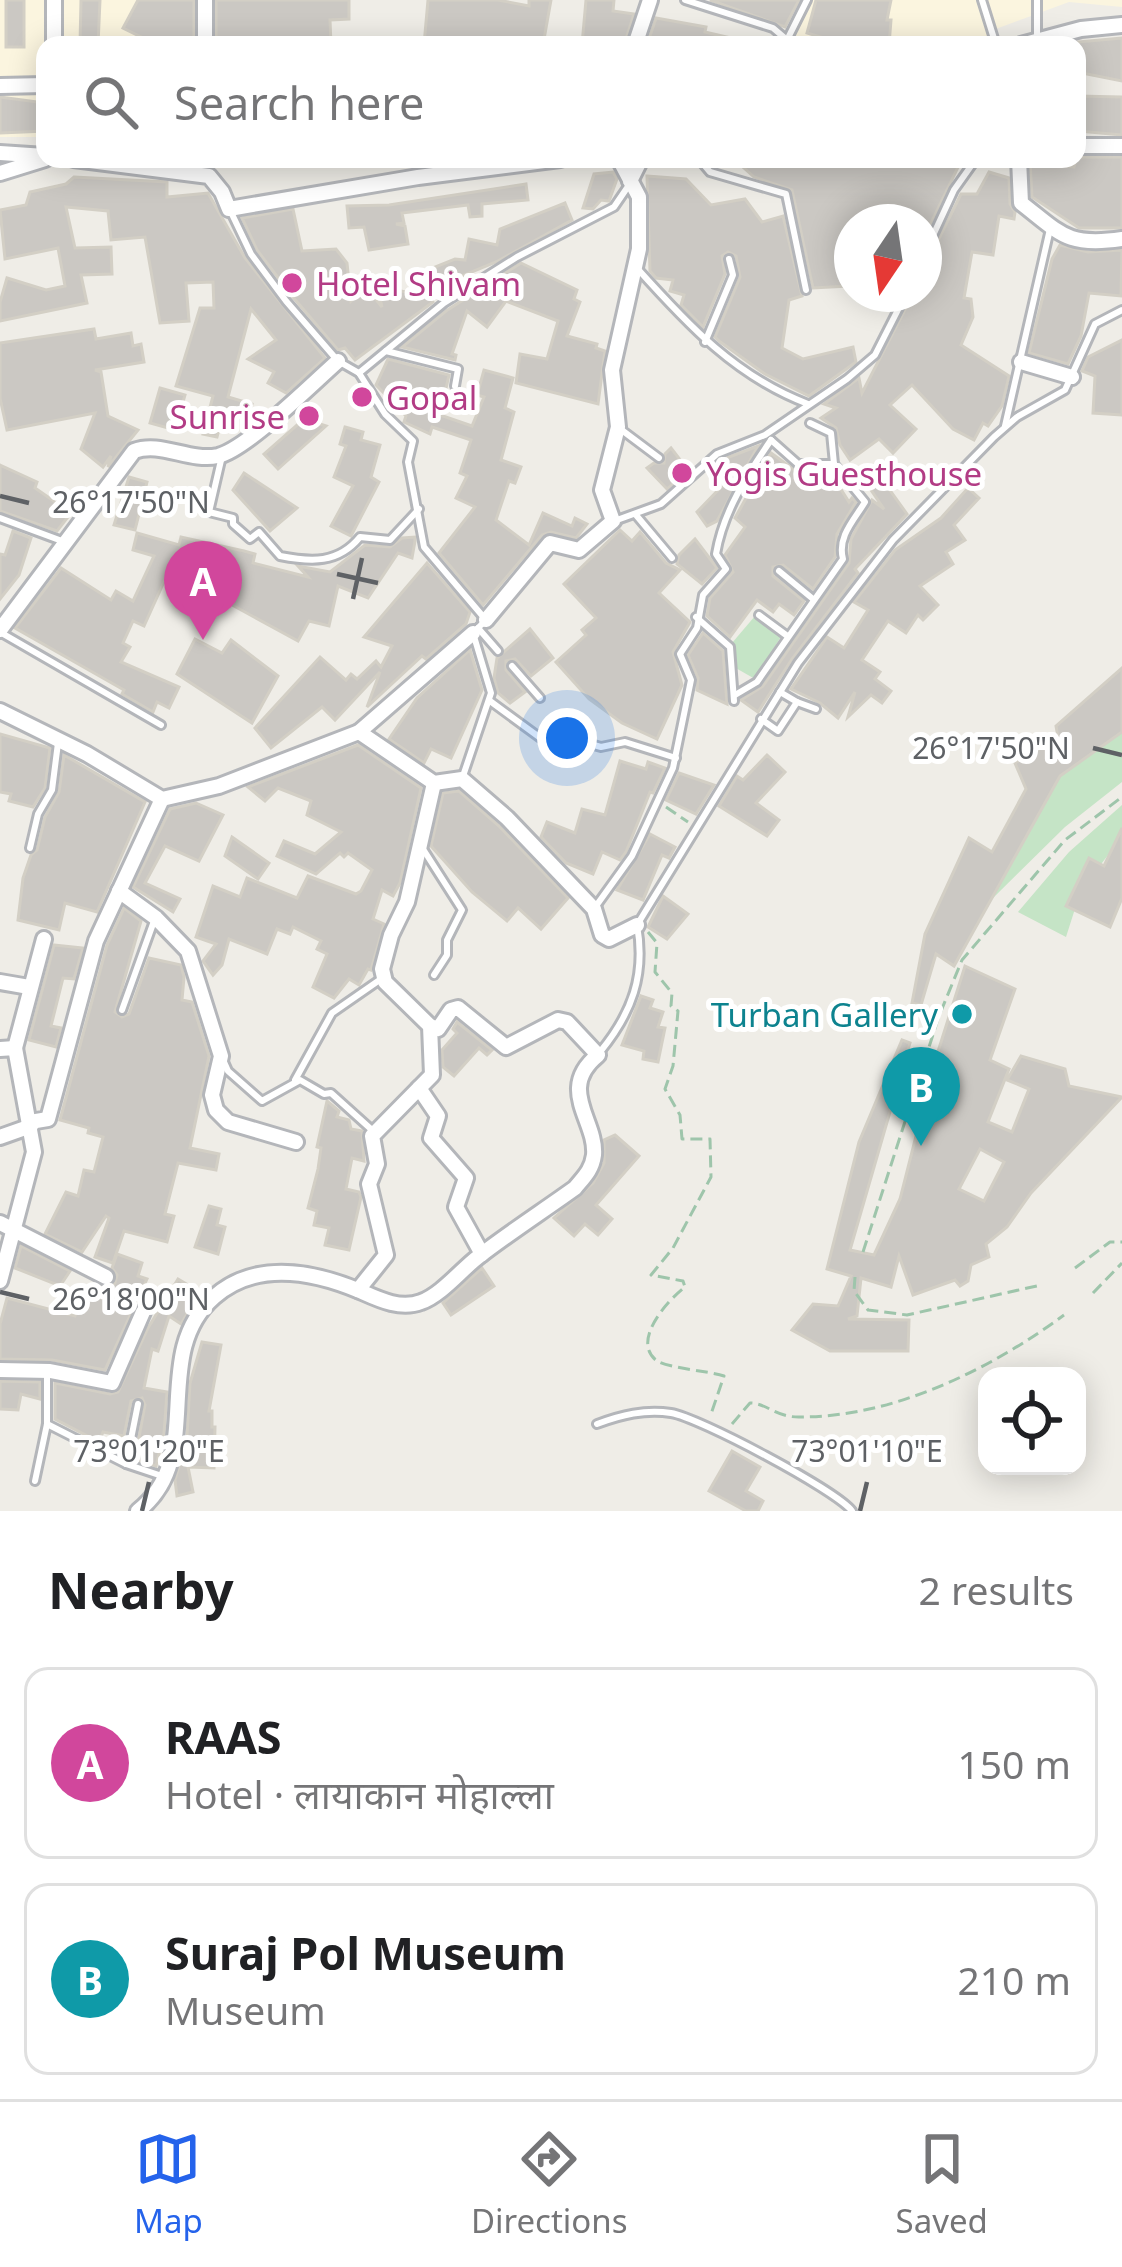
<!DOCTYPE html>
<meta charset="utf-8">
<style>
body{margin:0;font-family:"Noto Sans","Noto Sans Devanagari",sans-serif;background:#f6f6f6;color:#202124}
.controls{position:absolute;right:36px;bottom:36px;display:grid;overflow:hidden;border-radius:24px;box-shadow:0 6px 30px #0003}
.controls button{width:108px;height:108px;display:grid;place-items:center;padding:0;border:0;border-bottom:3px solid #e0e0e0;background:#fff;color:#202124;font:60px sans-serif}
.compass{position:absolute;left:834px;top:204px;width:108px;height:108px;border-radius:50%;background:#fff;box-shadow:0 6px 30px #0003;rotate:193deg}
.you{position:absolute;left:567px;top:738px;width:42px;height:42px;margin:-30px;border:9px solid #fff;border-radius:50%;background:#1a73e8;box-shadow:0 0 0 18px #1a73e833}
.badge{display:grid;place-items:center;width:78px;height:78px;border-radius:50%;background:#2563eb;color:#fff;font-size:39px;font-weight:700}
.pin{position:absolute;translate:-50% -99px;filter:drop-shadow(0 3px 6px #0008)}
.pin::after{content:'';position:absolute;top:63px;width:42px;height:36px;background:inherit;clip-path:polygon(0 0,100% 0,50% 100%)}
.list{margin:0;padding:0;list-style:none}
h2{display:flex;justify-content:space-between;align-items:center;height:156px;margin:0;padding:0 48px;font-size:51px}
h2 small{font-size:39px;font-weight:400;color:#757577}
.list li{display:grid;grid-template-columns:78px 1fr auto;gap:36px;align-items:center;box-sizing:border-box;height:192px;margin:0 24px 24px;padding:0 24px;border:3px solid #e0e0e0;border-radius:24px}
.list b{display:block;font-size:45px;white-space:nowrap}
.list p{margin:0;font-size:39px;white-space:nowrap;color:#757577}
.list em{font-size:39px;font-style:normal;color:#757577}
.icon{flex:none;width:66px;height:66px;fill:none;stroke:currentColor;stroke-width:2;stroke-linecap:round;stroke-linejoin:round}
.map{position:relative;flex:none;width:1122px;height:1511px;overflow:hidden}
.search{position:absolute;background:#fff;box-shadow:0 6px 30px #0003;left:36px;right:36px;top:36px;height:132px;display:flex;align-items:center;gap:30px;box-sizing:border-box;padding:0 42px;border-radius:24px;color:#757577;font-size:45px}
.sheet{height:588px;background:#fff}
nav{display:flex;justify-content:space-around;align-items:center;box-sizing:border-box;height:168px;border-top:3px solid #e0e0e0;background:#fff;font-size:33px;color:#757577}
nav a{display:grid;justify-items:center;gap:6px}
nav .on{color:#2563eb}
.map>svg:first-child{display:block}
</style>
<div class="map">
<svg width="1122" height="1511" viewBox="0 0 1122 1511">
<rect width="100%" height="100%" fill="#efede7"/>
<!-- commercial -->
<g fill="#fbf5df">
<polygon points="0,0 230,0 230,45 45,45 45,137 0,137"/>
<polygon points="807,0 1122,0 1122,7 1069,2 993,30 984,45 791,45 787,40"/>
</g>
<!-- green -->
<g fill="#c5e4c6">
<polygon points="755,616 782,635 755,679 734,667 732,643"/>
<polygon points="1122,732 1122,782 1065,827 992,899 1060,776"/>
<polygon points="1122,805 1122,837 1081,890 1066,937 1018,912 1069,852"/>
</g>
<!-- building -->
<g fill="#cbc8c3" stroke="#d3cfc5" stroke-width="3" fill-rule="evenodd">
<rect x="6" y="0" width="18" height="47"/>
<polygon points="81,0 100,0 98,45 80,45"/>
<polygon points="138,0 194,0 194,45 139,45 143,38 123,28"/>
<polygon points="216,0 349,0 349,19 330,20 331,45 216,45"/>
<polygon points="428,0 498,0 529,6 529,0 551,0 543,45 424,45"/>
<polygon points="586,0 614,0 613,11 634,14 624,45 582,45"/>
<polygon points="710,0 799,0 785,27"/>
<polygon points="816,0 891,0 887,20 891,20 889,45 836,45 837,42 807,33"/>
<polygon points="656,18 706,27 705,32 739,40 738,45 647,45"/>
<polygon points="1122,38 1122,81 1077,72 1077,42"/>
<polygon points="1077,96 1122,97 1122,135 1077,131"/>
<polygon points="0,97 45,103 45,131 0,133"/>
<polygon points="1077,157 1122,157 1122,228 1079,228 1032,197 1030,161 1074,167"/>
<polygon points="734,159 962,159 930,225 852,222 852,281 848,281 848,286 813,288 792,190 754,177"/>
<polygon points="613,172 617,179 609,201 601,200 593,209 583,208 594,174"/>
<polygon points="989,172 1009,178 1010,204 1015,212 1014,219 999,216 993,255 972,252 964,298 971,299 973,317 961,345 1009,376 1002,406 988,426 983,423 974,440 953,429 912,385 890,405 916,429 893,453 879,439 850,460 840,445 836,428 821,418 836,408 824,404 859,378 862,393 913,294 924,294 928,261 961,194 977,194"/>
<polygon points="647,176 686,179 711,205 745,199 762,222 783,216 802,296 789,300 782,348 803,359 853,347 856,362 809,396 765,374 719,341 715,337 740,277 736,256 728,252 722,256 725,274 703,327 681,305 684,295 670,291 673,280 656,278 650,271"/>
<polygon points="74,177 167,182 167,197 208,193 245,258 325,358 286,393 268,383 274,372 248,359 276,340 251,309 228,397 252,404 248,418 224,411 217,437 203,434 213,396 176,386 200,308 214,308 213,282 186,283 189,321 160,323 145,237 111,240 108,211 66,207 75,248 111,247 112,274 81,275 87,303 0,321 0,302 7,278 46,290 65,286 58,248 5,259 0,210 26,205 30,192 66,184"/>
<polygon points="526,184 528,200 482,204 482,216 470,217 468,205 402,213 404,223 396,224 405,226 408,244 369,250 364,227 349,228 347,206 389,205"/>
<polygon points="565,203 572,220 496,262 428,290 433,302 355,360 345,348 338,350 292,296 257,250 242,218 293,209 302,251 336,249 347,263 351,301 366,287 382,307 377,286 415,294 420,269 428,270 455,259 465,260 469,239 497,245 500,229"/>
<polygon points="1060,245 1088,252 1122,250 1121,296 1089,293 1081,336 1068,364 1029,353 1052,259"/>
<polygon points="521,263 577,290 574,299 580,302 567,336 597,344 596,348 605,351 598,404 516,383 520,354 547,359 558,321 506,301 487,327 467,311 452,354 456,355 455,360 402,347 446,311"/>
<polygon points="94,329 96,339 131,333 133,346 141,344 144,362 95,370 101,372 108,416 138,430 108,467 111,456 103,467 81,449 95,413 7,430 0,398 0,343"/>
<polygon points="1122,340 1122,415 1093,413 1095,376 1082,371 1088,357"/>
<polygon points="388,359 449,375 440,415 472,426 484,397 477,395 484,370 513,378 505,408 514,412 501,460 521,467 515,483 509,481 496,520 529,545 543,513 572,526 575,518 587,524 576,538 551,532 542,535 483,605 439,553 475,507 456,498 467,476 460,473 471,440 432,427 430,434 404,422 406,416 376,385"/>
<polygon points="160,388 185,395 175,430 150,423"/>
<polygon points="304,419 326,426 278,469 264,454"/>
<polygon points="345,427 363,432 361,440 380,445 371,477 379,482 351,536 331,526 353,486 334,477 346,446 340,444"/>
<polygon points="758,446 717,521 707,526 697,512 723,485 708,472 721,460"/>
<polygon points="671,448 688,470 667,489 647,468 654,463 664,463 665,454"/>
<polygon points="771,453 796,471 830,472 849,502 852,498 856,502 837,534 835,557 813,589 783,565 773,567 773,576 804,601 794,615 779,604 773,612 757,600 730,637 707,616 710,598 733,572 725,555 745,527 735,518"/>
<polygon points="0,465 37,482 35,488 71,513 57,531 0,511"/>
<polygon points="867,469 875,478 879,475 907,514 855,569 858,573 792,659 758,712 741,700 763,686 849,563 851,539 872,500 884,509 860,474"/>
<polygon points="244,473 297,508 270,531 233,490"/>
<polygon points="129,477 147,482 135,530 114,525"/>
<polygon points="968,488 979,498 954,525 965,540 946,552 953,564 920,586 938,605 923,620 918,615 906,633 888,621 862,660 880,672 875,679 891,691 882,703 871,695 848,717 855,692 838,718 820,703 791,689 827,637 844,648 868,610 854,602 895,550 941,518"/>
<polygon points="620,530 632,541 640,532 666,563 680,570 659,593 690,622 673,652 682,685 657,739 622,723 589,699 556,662 586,635 582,630 596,618 564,584"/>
<polygon points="13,531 31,538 19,575 0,599 0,554 5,555"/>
<polygon points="137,533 179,545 181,537 244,551 255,554 253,563 308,577 298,566 330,572 365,545 390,547 402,538 415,537 415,541 412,558 398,553 368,598 338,586 329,626 309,621 298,641 232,605 236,597 202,588 207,569 173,562 144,626 133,621 123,643 130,647 121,662 179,687 169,708 157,702 153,712 122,694 124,690 15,628 61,568 111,600 116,591 133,601 154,556 133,550"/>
<polygon points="695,539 717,568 702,584 677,564 679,555"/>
<polygon points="427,563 470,612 466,624 426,659 422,656 367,707 380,672 335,720 322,707 271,748 255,728 320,657 346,680 351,674 357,679 376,661 381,667 392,646 364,637"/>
<polygon points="530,629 553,658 531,676 515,659 506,661 506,670 525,692 510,703 498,693 494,678 497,658"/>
<polygon points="703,633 723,651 727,704 697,690 698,678 688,655"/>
<polygon points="195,639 222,653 231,640 278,676 252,723 177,674"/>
<polygon points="470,650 482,690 451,758 431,749 424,763 389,739 417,698"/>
<polygon points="1122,668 1122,732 1060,776 954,966 936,954 921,1005 912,1003 925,934 969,838 992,852 1026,789 1015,763 1058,737 1056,726"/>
<polygon points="0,734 50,748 45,788 33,807 9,801 11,794 0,792"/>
<polygon points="358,745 421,788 400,883 393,896 382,890 373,919 384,924 371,970 368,969 359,985 349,979 334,998 313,987 327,954 317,949 321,941 293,927 290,934 277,929 267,954 229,939 222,965 213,975 203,961 216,944 196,937 213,886 240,897 247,878 297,898 308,876 356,894 361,891 372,870 348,853 344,857 340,853 316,874 277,856 284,841 315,854 341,832 307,815 311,801 278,788 265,801 248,787"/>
<polygon points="64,755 145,802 97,912 65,903 59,930 18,920 23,878 31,855 37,850 45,817 59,792"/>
<polygon points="767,755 785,772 756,803 779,820 767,836 719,806 737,776 743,780"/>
<polygon points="620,761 646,769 648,762 665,768 653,793 650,792 626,852 620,860 602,852 593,874 566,863 541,837 547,822 575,833 582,809 605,815"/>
<polygon points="679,773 714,785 696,814 666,800"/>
<polygon points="459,791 499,826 568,898 541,929 518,908 507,921 472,892 431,846 443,793"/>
<polygon points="196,803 223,815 199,861 165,846 145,883 180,899 173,912 133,887 170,809"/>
<polygon points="1122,828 1122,898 1110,927 1066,906 1089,858 1104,866"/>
<polygon points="650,834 675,847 669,858 662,855 643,900 617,890"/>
<polygon points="232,837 269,863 258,879 225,856"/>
<polygon points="663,896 688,914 667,939 648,927"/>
<polygon points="124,908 141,921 115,1012 122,1017 129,1014 149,958 181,965 184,977 182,1000 192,1002 209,1056 190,1148 219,1154 216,1170 178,1163 165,1214 174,1216 167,1242 124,1231 113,1263 95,1257 109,1218 106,1216 82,1252 45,1234 66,1192 78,1196 84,1170 94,1172 103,1137 88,1133 89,1128 60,1120 107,945"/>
<polygon points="54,945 83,948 74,979 63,978 51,1026 61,1028 56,1047 29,1040"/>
<path d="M965,966L1015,989L990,1060L1009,1069L988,1122L1012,1132L1029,1089L1007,1080L1021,1056L1065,1069L1069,1086L1122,1097L1031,1193L1007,1227L986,1244L989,1257L971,1265L968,1281L960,1286L955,1280L913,1295L899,1256L891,1287L861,1278L857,1316L848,1319L909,1320L908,1351H830L792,1330L813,1304L838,1306L851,1276L827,1269L859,1142L902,1040L910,1043L850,1250L874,1255L900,1199L935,1061ZM980,1149L1004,1162L984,1201L959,1189Z"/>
<polygon points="641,996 653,1000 650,1008 663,1012 658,1027 665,1028 658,1062 643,1059 644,1051 622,1045"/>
<polygon points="457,1022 492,1050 487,1055 479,1048 454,1076 443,1067 442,1050 457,1033 453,1029"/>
<polygon points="327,1101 339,1111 337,1117 349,1120 351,1129 362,1131 364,1161 352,1158 346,1189 359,1192 361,1197 349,1250 325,1245 329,1228 314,1225 317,1211 308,1208 318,1169 321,1148 317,1147"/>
<polygon points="615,1135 639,1156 596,1205 612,1219 598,1235 585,1224 574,1236 554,1218 593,1183 604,1163 604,1140"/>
<polygon points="209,1206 221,1209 217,1225 225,1227 218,1254 195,1247"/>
<polygon points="21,1246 70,1271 60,1286 15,1268"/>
<polygon points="117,1254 142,1263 138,1276 147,1279 105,1370 52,1360 0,1359 0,1324 7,1298 75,1316 85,1286 103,1293 115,1283 117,1275 112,1268"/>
<polygon points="482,1268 494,1286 451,1315 443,1303"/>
<polygon points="178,1279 200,1292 181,1324 169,1316 158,1351 152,1349 144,1388 167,1392 164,1433 156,1466 135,1459 145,1405 142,1398 131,1401 124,1436 103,1432 99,1442 55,1419 55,1383 110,1394 118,1392 148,1328"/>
<polygon points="202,1342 221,1345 209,1411 212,1411 212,1427 215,1427 214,1468 188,1467 193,1492 177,1496 175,1480 187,1436 190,1383"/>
<polygon points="0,1381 40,1382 40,1399 21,1394 18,1410 0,1409"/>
<polygon points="732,1451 760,1467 746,1491 763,1501 758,1511 746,1511 709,1491"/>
</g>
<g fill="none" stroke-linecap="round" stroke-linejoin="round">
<!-- lane casing -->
<g stroke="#b4b6ba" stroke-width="12">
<g id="lane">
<polyline points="685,0 773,28 793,45"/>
<polyline points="982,0 996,45"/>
<polyline points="1037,0 1037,37"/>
<polyline points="787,40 807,0"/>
<polyline points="699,159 710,172 786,194 806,290"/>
<polyline points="230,210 251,254 286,301 338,361 359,373 385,414 413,441 408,462 424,547 486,620 473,633 491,693 463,776"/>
<polyline points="924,255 954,190 976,159"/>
<path d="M636,267C687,324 736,377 808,404"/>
<polyline points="705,342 733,275 729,259"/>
<polyline points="386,351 458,369 455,386"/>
<polyline points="359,373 444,303 517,257 614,207 629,185"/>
<polyline points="810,423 831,433 834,464"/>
<polyline points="1005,426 1050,229"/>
<polyline points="619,428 659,458"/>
<path d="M222,456L209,512L233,518V524L250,539L259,532L280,556C311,562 338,564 360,537L390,540L419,509"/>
<polyline points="636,515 672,558"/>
<polyline points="0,518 62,541"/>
<polyline points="617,520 661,504 717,454 765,435 847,379 875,355 906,294"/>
<polyline points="779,571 813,599"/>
<polyline points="759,615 786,635"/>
<polyline points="696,617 730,647 734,701"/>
<polyline points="478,628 498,651"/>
<polyline points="0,632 161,725"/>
<polyline points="512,666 540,698"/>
<path d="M735,695L757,682L843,559C837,537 854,520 865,502L834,464H798L771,440"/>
<polyline points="490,701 550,745 572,739 601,747 625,742 676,758"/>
<polyline points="797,702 816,709"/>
<polyline points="761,719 778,731 797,702 780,692"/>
<polyline points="30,848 38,814 52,790 58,743"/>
<polyline points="423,849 462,910 447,940 447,955 434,975"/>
<path d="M596,906L632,856L673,768L691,680L680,654L697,628L703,595L726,569L716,554C723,512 747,475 771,440"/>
<polyline points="122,1010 154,921"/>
<path d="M600,1052C632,1013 646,975 637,925L798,663L893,540L994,437L1017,417L1065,390L1095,324L1122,310"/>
<polyline points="224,1062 228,1071 262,1101 300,1080 324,1094 331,1093 372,1130"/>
<polyline points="295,1080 332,1013 381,979"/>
<polyline points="47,1424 126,1464 162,1476"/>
<path d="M597,1424C621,1415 645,1409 671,1413C698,1417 836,1490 852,1511"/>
<polyline points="126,1464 138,1404"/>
<polyline points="35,1481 47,1424 47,1372"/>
</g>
</g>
<!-- street casing -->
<g stroke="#b4b6ba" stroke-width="20">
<g id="street">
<polyline points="54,45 54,0"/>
<polyline points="205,45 205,0"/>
<polyline points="635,45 650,0"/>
<polyline points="1021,45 1081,29 1122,25"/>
<polyline points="0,86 45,85"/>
<polyline points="1077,146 1122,146"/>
<polyline points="0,153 45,156"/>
<polyline points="74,159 209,176 222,192 229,209 418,177 560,159"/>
<path d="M1019,159L1021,203C1061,234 1067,247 1122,239"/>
<polyline points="0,173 45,159"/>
<polyline points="630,181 641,159"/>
<polyline points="1021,362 1072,377"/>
<polyline points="486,620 550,543 579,550 613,521 602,490 618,427 612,370 639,249 639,197 619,159"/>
<path d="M0,630L134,451C161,441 189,462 218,456C247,449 313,383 338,361"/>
<polyline points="0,711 87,754 162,799 219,786 359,732 434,783 462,779 507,818 594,909 602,935 609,939 637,925"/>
<polyline points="359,732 473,633"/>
<polyline points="119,891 156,918 188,951 221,1056 212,1095 216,1110 228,1122 296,1142"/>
<polyline points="0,982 29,987"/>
<polyline points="15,1048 44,939"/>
<polyline points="0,1049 15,1048 34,1152 0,1281"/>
<polyline points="419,1088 438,1116 431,1138 466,1178 456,1207 482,1254"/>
<polyline points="30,1122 48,1119 96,941 162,799"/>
<polyline points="0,1137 31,1126"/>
<polyline points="0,1223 106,1277"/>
<polyline points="358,1290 386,1255 369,1184 377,1164 372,1136 432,1075 430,1026 385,982 382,969 391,935 407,902 434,783"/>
<polyline points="0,1370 50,1371 112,1383 143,1312"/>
<path d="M138,1511C208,1456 148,1355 214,1297C256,1260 312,1271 360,1291C378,1299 400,1310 421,1302C441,1295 461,1270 478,1257C509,1233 543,1211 575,1188C584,1177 592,1170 594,1155C597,1121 556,1089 598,1055L567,1022L558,1020L506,1047L458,1008L451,1010L438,1029L430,1026"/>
</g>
</g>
<!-- path -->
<g stroke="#9ec5ab" stroke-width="3" stroke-dasharray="12 6" stroke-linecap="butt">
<polyline points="666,807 688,822"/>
<path d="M648,932L657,943L655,972L672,993L671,1006L678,1011L673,1066L665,1089L680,1115L682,1139H710L711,1177L673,1248L651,1275L683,1281L685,1287C669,1299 630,1341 657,1361C668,1368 709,1371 724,1376L710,1417"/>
<polyline points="863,1252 939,1016 962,960 1065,840 1122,797"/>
<polyline points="1075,1268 1110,1242 1122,1242"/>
<polyline points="855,1277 854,1291 868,1310 907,1315 1041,1285"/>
<polyline points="1093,1293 1122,1263"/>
<path d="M732,1424L750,1403C767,1403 776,1418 801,1417C894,1417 991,1369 1064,1315"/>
</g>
<!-- lane -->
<use href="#lane" stroke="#fff" stroke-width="6"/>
<!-- street -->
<use href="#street" stroke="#fff" stroke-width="14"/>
</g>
<!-- ticks -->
<path fill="none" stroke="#5e6165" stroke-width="4.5" d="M0,496L29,503M337,574L378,583M353,599L362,558M1093,748L1122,755M0,1292L29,1299M142,1511L149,1482M860,1511L867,1482"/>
<!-- markers -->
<g fill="#d1479c" stroke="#fff" stroke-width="4.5">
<circle cx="292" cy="283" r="12"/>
<circle cx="362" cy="397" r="12"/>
<circle cx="309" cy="416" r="12"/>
<circle cx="682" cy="473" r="12"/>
</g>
<circle fill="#0f9aa8" stroke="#fff" stroke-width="4.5" cx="962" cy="1014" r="12"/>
<g text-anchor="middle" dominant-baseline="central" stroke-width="10" stroke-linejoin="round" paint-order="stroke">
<!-- hotel labels -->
<g font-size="33" fill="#b23c85" stroke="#fff" text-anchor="start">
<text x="316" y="283">Hotel Shivam</text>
<text x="386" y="397">Gopal</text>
<text x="285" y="416" text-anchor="end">Sunrise</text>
<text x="706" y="473">Yogis Guesthouse</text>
</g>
<!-- culture labels -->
<g font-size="33" fill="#0d838f" stroke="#fff" text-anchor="end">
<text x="938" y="1014">Turban Gallery</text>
</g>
</g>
<g font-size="30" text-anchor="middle" fill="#5e6165" stroke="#fff" stroke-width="10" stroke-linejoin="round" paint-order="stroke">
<text x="131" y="513">26°17'50"N</text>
<text x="991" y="759">26°17'50"N</text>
<text x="131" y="1310">26°18'00"N</text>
<text x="149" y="1462">73°01'20"E</text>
<text x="867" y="1462">73°01'10"E</text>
</g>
</svg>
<div class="controls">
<button><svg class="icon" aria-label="locate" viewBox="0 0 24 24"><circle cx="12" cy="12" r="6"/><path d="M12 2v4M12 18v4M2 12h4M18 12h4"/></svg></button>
</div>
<svg class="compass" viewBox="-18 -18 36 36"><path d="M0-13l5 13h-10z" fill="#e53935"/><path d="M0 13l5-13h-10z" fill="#757577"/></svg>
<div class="you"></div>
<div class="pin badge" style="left:203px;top:640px;background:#d1479c">A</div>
<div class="pin badge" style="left:921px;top:1146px;background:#0f9aa8">B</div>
<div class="search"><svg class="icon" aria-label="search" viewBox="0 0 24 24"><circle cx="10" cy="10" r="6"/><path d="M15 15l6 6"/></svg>Search here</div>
</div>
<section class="sheet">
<h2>Nearby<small>2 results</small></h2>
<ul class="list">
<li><span class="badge" style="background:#d1479c">A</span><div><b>RAAS</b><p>Hotel · लायाकान मोहाल्ला</p></div><em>150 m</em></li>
<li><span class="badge" style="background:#0f9aa8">B</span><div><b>Suraj Pol Museum</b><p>Museum</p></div><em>210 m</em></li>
</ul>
</section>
<nav>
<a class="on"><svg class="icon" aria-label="map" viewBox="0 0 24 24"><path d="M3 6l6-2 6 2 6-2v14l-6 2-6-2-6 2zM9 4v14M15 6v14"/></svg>Map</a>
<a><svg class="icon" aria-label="directions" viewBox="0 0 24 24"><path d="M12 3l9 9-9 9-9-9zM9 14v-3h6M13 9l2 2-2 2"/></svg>Directions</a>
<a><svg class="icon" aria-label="saved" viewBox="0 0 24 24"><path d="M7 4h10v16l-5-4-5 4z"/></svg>Saved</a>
</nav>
